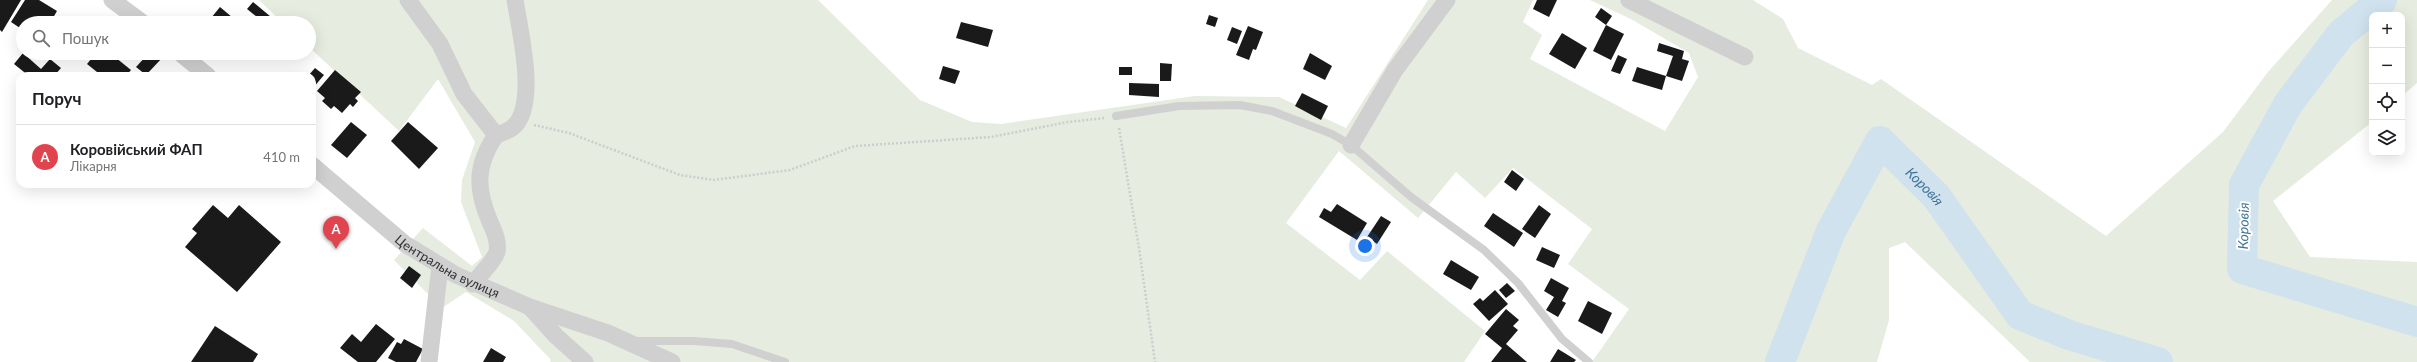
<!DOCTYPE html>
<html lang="uk">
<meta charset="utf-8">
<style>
body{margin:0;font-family:Lato,sans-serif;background:#f6f6f6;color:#202124}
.controls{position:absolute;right:12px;top:12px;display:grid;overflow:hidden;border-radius:8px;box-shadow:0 4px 16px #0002}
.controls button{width:36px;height:36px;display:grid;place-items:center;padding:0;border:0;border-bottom:1px solid #e0e0e0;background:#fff;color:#202124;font:20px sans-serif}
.you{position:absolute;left:1365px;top:246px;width:14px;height:14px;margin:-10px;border:3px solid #fff;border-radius:50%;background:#1a73e8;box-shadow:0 0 0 6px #1a73e833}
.badge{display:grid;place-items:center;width:26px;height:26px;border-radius:50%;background:#ea580c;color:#fff;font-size:13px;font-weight:700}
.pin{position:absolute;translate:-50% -33px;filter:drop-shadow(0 1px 2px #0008)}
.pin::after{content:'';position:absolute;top:21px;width:14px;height:12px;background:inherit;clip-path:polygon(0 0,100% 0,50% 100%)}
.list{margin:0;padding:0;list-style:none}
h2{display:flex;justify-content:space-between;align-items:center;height:52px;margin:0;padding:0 16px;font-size:17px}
h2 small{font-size:13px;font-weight:400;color:#757577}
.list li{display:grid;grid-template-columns:26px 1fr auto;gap:12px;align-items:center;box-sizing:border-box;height:64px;padding:0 16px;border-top:1px solid #e0e0e0}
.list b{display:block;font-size:15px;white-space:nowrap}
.list p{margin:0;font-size:13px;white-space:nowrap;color:#757577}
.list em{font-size:13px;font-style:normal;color:#757577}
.icon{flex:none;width:22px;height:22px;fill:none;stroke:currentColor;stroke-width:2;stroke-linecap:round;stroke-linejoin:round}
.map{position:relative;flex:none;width:2417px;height:362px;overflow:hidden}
.search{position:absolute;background:#fff;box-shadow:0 4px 16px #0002;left:16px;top:16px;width:300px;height:44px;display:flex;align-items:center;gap:10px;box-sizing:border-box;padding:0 14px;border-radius:22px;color:#757577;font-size:15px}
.panel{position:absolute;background:#fff;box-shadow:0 4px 16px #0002;left:16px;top:72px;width:300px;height:116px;border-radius:12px}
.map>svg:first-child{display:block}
</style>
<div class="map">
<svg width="2417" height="362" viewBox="0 0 2417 362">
<rect width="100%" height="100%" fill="#fff"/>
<!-- green -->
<polygon fill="#e6ecdf" points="259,0 818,0 920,100 972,122 1001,124 1195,96 1279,97 1346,128 1428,0 1533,0 1523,22 1542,35 1530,59 1665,131 1698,77 1689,53 1631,19 1590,0 1753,0 1783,19 1798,48 1872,85 1881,79 2106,236 2223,132 2268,72 2332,0 2417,0 2417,83 2402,96 2402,15 2372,15 2372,122 2273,201 2310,257 2417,262 2417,362 2030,362 1905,242 1889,248 1889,320 1877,362 1592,362 1629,309 1568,264 1592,229 1513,168 1485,198 1456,172 1418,218 1339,151 1286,223 1360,280 1387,251 1485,331 1464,362 550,362 551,360 514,321 466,292 442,308 394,260 423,228 472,266 482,257 461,202 462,180 475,142 438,79 399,131 309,47 309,23 283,23"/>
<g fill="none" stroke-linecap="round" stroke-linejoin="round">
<!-- river -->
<g stroke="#cfe2ee" stroke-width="30">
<polyline points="2382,0 2341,34 2288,104 2244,185 2242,269 2417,322"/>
<path id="s1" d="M1780,362L1831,231L1880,141L1936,196L2020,315L2069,335L2158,362"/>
</g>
</g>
<!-- building -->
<g fill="#1a1a1a">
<polygon points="0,0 21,0 2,32 0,30"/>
<polygon points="25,0 39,0 57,11 50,23 23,23 23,30 11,22"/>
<polygon points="1537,0 1557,0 1549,17 1533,9"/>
<polygon points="253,2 277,22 276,23 252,23 257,17 247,9"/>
<polygon points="220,7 239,23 207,23"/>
<polygon points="1601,8 1612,16 1606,25 1595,17"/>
<polygon points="1209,15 1218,18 1215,27 1206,24"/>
<polygon points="961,22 993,30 988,47 956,38"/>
<polygon points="1606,25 1624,34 1611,60 1593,51"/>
<polygon points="1248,26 1263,32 1256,50 1253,49 1249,60 1236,55"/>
<polygon points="1232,27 1242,31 1237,44 1227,40"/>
<polygon points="1562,33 1587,48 1575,69 1549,54"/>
<polygon points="1659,43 1684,51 1682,59 1689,61 1682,81 1666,76 1673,56 1657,51"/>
<polygon points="23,53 41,69 50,59 61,68 54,76 29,76 14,64"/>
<polygon points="96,53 110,53 131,70 126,76 102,76 87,64"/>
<polygon points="149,53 158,53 163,57 146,75 136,67"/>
<polygon points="1310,53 1332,66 1325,80 1303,69"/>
<polygon points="1618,55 1627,59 1620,74 1611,71"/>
<polygon points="1160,63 1172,64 1171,81 1160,81"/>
<polygon points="943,66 960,71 955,84 939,79"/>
<rect x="1119" y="67" width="13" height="8"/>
<polygon points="1637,67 1666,76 1662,90 1632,81"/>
<polygon points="315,68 324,75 313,88 312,76 308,76"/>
<polygon points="335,70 361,92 355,98 358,101 353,107 350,104 342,113 334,106 331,109 322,101 325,98 317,91"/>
<polygon points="1129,83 1159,84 1159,97 1129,95"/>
<polygon points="1302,93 1328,106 1321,120 1295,106"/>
<polygon points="351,122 367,135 347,158 331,145"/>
<polygon points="408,122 438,148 419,169 391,141"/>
<polygon points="1512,170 1524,179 1516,191 1504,182"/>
<polygon points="1337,204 1367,223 1357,240 1319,217 1324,208 1331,212"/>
<polygon points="213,205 228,218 239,205 281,242 237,292 185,247 197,233 192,229"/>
<polygon points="1539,205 1551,214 1535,238 1522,229"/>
<polygon points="1493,213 1523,233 1514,247 1484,226"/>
<polygon points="1381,216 1391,222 1377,244 1367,237"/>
<polygon points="1542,247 1560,255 1554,268 1536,260"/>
<polygon points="1451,260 1479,277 1471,290 1443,274"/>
<polygon points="409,266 421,275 412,288 400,278"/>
<polygon points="1551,278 1569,288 1562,301 1566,303 1558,317 1546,310 1554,297 1544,291"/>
<polygon points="1507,283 1515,291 1506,298 1499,290"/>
<polygon points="1495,290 1508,304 1489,321 1473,304 1480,298 1483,301"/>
<polygon points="1588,301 1612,313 1602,334 1578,321"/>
<polygon points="1506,309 1519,320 1513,326 1518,330 1506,344 1527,362 1491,362 1502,348 1485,334"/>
<polygon points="376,324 395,339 376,362 358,362 340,348 352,334 361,342"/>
<polygon points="215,326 258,354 253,362 191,362"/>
<polygon points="404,339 423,349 416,362 396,362 388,358 397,342 401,344"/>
<polygon points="491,348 506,357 503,362 483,362"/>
<polygon points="1558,349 1576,360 1574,362 1550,362"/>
</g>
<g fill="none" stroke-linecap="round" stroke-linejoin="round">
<!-- path -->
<g stroke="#cdcdcd" stroke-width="2.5" stroke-dasharray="2 2" stroke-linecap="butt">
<polyline points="534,125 569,133 680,175 714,180 790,170 855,146 991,137 1068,122 1105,118"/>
<polyline points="1119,128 1139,248 1155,362"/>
</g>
<!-- service -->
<g stroke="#d0d0d0" stroke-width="8">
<polyline points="1116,116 1179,106 1240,105 1272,111 1332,134 1351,145 1411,197 1484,250 1518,283 1562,339 1589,362"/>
<polyline points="636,341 694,341 732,344 785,362"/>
</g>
<!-- minor -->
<g stroke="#d0d0d0" stroke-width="17">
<polyline points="112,0 143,23"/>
<path d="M408,0L440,44L464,94L496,135C475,166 476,189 490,222C494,231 499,241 497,252C493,263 480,274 473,284"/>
<polyline points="1629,0 1745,57"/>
<polyline points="180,53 208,76"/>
<path d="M496,135C503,133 512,130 517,123C536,97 520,31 515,0"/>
<polyline points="1351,145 1395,70 1447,0"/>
<path id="s2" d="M312,165L405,244L456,275L530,307L608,333L672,362"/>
<polyline points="530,307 556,336 585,362"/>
<polyline points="429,362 440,266"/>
</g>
</g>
<g text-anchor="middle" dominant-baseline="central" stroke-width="4" stroke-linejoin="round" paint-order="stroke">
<!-- street labels -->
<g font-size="13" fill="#333" stroke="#fff">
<text stroke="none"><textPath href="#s2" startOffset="170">Центральна вулиця</textPath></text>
</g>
<!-- water labels -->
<g font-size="14" font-style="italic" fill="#3f7597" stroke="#fff">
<text stroke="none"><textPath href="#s1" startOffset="307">Коровія</textPath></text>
<text transform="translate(2243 226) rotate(-89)">Коровія</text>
</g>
</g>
</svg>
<div class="controls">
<button>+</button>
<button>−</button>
<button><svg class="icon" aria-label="locate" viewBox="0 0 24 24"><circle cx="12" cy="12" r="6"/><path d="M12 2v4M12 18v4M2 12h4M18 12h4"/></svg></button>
<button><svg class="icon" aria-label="layers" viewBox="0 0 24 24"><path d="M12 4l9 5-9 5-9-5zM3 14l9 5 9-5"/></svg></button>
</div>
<div class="you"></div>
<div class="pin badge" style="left:336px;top:249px;background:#e0444e">A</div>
<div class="search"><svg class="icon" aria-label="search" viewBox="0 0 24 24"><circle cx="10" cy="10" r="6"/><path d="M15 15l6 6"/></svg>Пошук</div>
<section class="panel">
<h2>Поруч<small></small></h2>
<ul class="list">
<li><span class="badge" style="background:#e0444e">A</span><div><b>Коровійський ФАП</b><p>Лікарня</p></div><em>410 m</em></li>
</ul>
</section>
</div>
